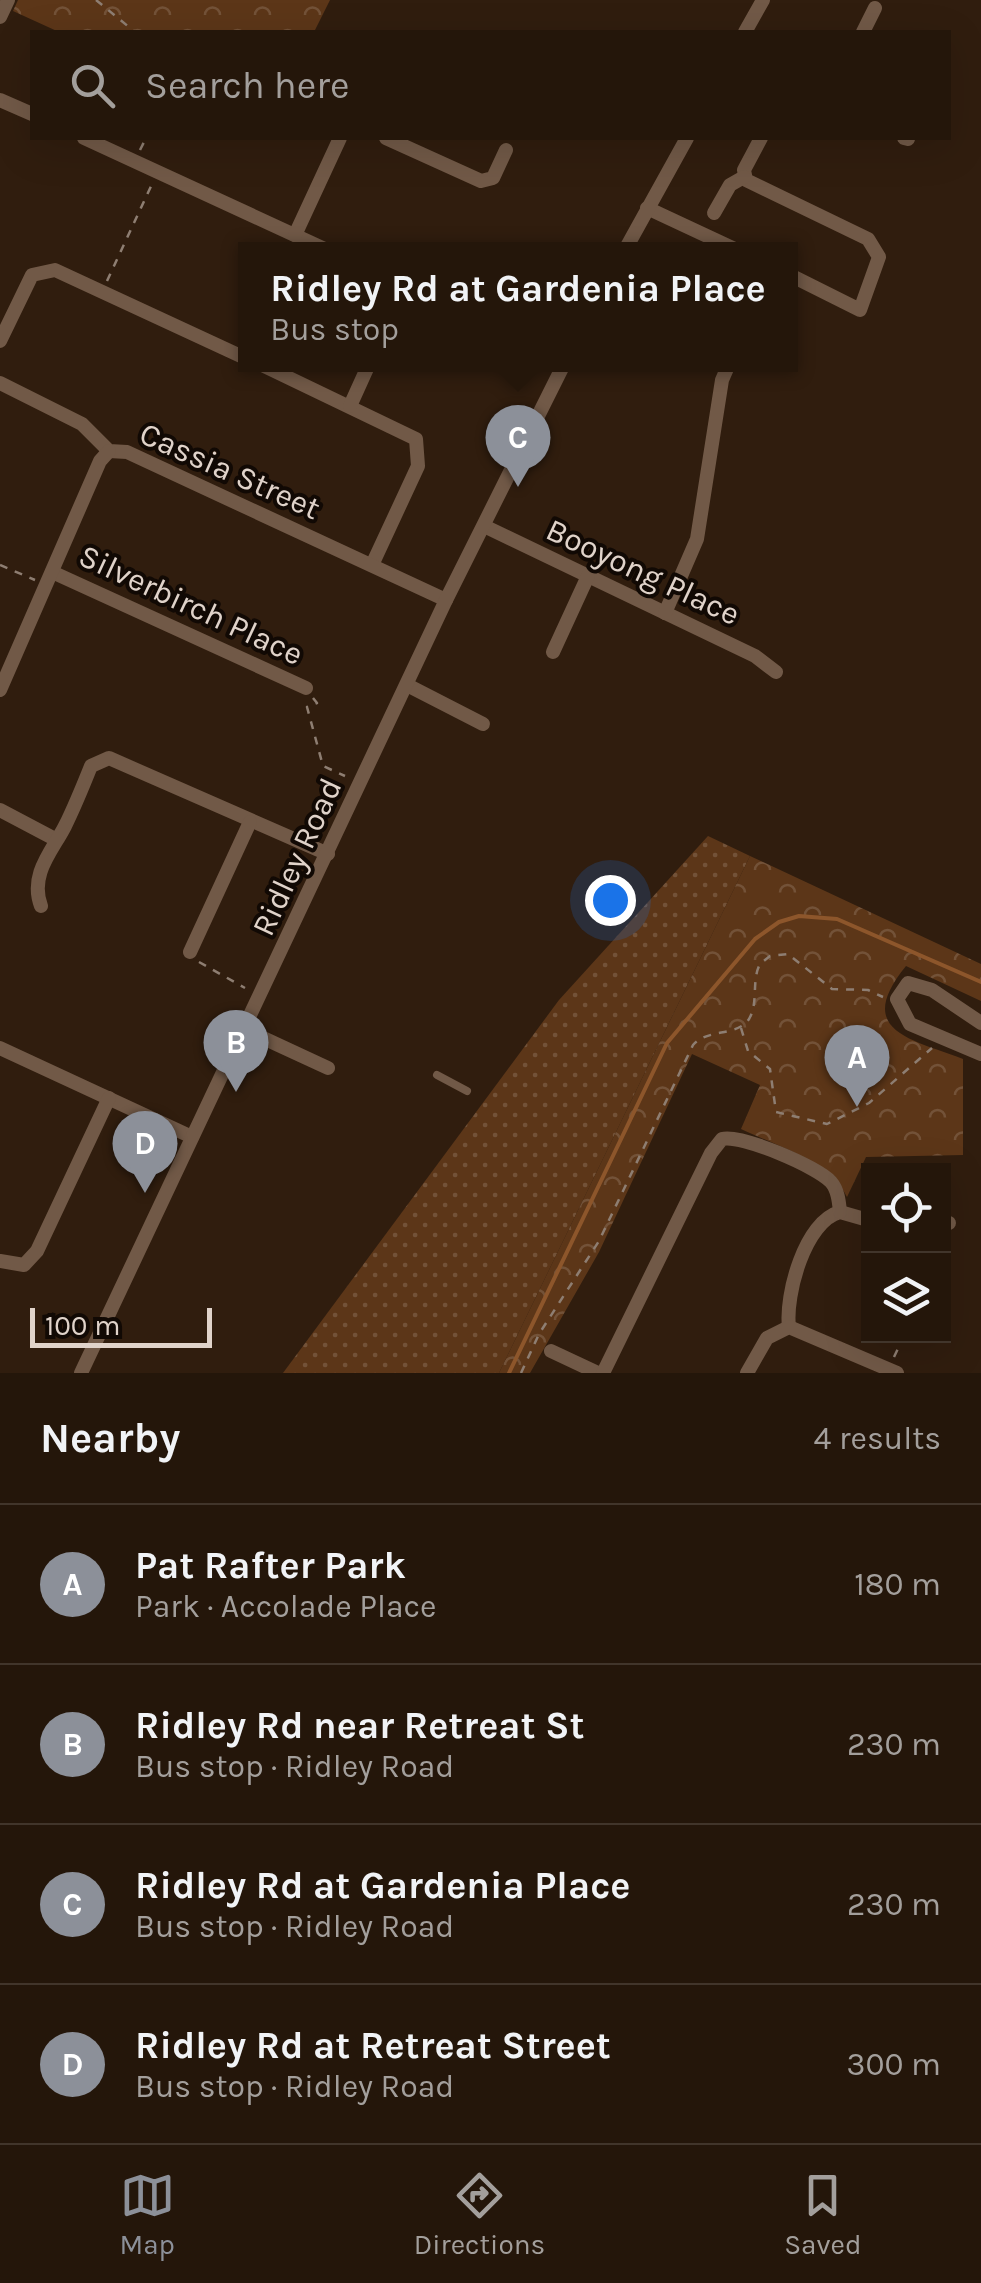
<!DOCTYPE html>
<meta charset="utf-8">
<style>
body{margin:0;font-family:Karla,sans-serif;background:#2c1f13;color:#f1f3f6}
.controls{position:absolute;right:30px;bottom:30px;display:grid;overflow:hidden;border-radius:0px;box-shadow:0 10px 40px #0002}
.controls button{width:90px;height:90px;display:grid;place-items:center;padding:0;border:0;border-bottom:2px solid #41352b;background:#24160a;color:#f1f3f6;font:50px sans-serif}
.scale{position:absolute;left:30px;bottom:25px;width:182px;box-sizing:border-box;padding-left:10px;border:5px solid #e0d3ca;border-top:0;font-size:28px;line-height:35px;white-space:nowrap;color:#e0d3ca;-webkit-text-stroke:8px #110904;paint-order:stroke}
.you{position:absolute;left:610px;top:900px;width:35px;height:35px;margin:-25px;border:8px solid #fff;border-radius:50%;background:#1a73e8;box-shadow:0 0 0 15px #1a73e833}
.badge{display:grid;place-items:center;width:65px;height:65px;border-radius:50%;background:#8c9099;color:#fff;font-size:32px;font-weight:700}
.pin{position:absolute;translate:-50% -82px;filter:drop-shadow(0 2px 5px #0008)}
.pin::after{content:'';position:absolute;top:52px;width:35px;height:30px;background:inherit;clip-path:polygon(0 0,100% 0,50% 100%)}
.popup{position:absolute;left:238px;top:242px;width:560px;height:130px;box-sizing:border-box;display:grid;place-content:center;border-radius:0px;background:#24160a;filter:drop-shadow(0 2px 8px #0005);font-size:32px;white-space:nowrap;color:#a39f9c}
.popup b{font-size:38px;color:#f1f3f6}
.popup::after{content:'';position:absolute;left:50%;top:100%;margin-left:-20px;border:20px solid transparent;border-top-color:#24160a}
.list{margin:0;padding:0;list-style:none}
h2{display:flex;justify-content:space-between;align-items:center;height:130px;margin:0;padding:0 40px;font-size:42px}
h2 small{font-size:32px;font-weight:400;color:#a39f9c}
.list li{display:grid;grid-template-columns:65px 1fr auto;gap:30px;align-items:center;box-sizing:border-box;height:160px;padding:0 40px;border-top:2px solid #41352b}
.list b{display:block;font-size:38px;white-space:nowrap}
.list p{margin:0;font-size:32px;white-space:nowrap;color:#a39f9c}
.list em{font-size:32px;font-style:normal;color:#a39f9c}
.icon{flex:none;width:55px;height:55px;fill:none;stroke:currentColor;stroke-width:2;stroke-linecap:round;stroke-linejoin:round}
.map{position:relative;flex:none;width:981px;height:1373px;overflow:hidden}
.search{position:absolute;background:#24160a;box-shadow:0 10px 40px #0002;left:30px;right:30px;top:30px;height:110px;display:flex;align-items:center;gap:25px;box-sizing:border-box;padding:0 35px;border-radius:0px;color:#a39f9c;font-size:38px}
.sheet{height:770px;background:#24160a}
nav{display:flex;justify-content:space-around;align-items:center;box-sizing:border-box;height:140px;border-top:2px solid #41352b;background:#24160a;font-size:28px;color:#a39f9c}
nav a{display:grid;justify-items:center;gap:5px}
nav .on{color:#8c9099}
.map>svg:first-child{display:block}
</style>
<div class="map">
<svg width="981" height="1373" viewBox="0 0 981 1373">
<defs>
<pattern id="grass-dots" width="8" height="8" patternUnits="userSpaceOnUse" patternTransform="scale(2.5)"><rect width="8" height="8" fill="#5c3618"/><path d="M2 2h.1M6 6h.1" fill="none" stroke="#735238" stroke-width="1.8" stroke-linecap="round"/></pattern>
<pattern id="forest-crowns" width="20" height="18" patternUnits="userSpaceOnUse" patternTransform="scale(2.5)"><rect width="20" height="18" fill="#5c3618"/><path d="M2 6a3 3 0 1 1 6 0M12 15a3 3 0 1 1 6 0" fill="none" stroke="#735238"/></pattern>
</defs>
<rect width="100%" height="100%" fill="#301d0e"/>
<!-- grass -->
<polygon fill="url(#grass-dots)" points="708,836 750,856 499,1373 283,1373 559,1000"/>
<!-- forest -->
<g fill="url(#forest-crowns)">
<polygon points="18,0 330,0 314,32 59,32 13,11"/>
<path d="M750,856L981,964V1001L906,966C853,1031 911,1039 963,1059V1155L866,1157L847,1197C829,1160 776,1146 741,1129L760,1085L692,1054L599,1252L530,1373H499Z"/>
</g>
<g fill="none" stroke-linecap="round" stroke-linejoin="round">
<!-- stream -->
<polyline stroke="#8d562b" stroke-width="4" points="509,1373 667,1043 755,939 779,922 799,916 837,919 981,982"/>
<!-- path -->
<g stroke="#8e7e72" stroke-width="2.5" stroke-dasharray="8 8" stroke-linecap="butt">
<polyline points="96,0 135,32"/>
<polyline points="140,150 146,138"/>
<polyline points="107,281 152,184"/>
<polyline points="0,565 35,580"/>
<polyline points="313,698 317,703 307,707 323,766 345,776"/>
<polyline points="199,962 245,988"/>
<polyline points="741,1028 748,1051 770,1069 776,1112 827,1124 869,1103 932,1048"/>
<polyline points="894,1357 904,1336"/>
<path d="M521,1373L539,1334L599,1241L693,1045C708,1028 737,1037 749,1019C759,1002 751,981 760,964L770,956L788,954L832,989L868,990L883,997"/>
</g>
<!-- service -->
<polyline stroke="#715947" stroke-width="8" points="437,1075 467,1091"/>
<!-- minor -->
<g stroke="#715947" stroke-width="14">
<polyline points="0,17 8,0"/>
<polyline points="745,32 763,0"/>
<polyline points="863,32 875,8"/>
<polyline points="0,100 32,114"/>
<polyline points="84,138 327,250"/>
<polyline points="386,138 481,181 493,178 506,150"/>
<polyline points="761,138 744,170 746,180 868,239 879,257 860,310 790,275"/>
<polyline points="904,138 908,139"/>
<polyline points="647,208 737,250"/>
<polyline points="714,213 730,185 744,177"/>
<polyline points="295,235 340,138"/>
<polyline points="625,250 687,138"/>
<polyline points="0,341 32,275 55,270 245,358"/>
<polyline points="260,364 416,439 418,466 372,565"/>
<polyline points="0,383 82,424 109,451 127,452 446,600"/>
<polyline points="350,406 369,364"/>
<polyline points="484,526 755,656 776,672"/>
<polyline points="52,572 306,688"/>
<polyline points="665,613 697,539 722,380 729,364"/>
<polyline points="553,652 588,576"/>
<polyline points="407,685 483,724"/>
<polyline points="0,690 100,461 109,451"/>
<polyline points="0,810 53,838"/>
<path d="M41,906C29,874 53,850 65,826C75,806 83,786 91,766L109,758L328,854"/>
<polyline points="190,952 250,822"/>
<polyline points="981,1023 932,990 908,983 897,999 910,1024 981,1054"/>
<polyline points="246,1030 328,1068"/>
<polyline points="0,1048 192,1137"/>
<polyline points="944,1225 949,1223"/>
<polyline points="0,1261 24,1265 37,1251 109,1098"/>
<path d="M789,1327C785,1295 805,1221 840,1212L868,1220"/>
<polyline points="551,1351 598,1373"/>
<polyline points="81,1373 446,600 564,364"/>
<path d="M603,1373L711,1153L722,1139C741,1134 818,1167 831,1182C838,1190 839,1202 840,1212"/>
<polyline points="747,1373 767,1338 789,1327 897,1373"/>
</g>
</g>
<g text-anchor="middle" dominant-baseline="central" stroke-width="8" stroke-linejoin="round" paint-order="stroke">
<!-- street labels -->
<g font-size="32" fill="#e0d3ca" stroke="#110904">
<text transform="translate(230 471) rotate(24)">Cassia Street</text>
<text transform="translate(643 572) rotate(25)">Booyong Place</text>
<text transform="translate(191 605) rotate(25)">Silverbirch Place</text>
<text transform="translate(297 857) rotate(-65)">Ridley Road</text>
</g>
</g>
</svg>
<div class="controls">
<button><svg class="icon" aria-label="locate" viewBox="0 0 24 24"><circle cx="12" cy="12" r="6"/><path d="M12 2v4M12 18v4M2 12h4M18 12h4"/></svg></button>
<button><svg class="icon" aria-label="layers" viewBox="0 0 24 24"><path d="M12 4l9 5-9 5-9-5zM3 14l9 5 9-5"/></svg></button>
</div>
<div class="scale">100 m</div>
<div class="you"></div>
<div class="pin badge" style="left:857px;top:1107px">A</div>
<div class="pin badge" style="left:236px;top:1092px">B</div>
<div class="pin badge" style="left:518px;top:487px">C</div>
<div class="popup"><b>Ridley Rd at Gardenia Place</b>Bus stop</div>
<div class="pin badge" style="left:145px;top:1193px">D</div>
<div class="search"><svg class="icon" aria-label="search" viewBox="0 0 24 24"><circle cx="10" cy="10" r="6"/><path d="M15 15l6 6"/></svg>Search here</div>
</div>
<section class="sheet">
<h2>Nearby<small>4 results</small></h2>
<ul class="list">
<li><span class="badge">A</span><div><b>Pat Rafter Park</b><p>Park · Accolade Place</p></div><em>180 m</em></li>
<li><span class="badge">B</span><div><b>Ridley Rd near Retreat St</b><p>Bus stop · Ridley Road</p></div><em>230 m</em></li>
<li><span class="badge">C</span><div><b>Ridley Rd at Gardenia Place</b><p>Bus stop · Ridley Road</p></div><em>230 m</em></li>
<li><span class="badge">D</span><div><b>Ridley Rd at Retreat Street</b><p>Bus stop · Ridley Road</p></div><em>300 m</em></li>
</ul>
</section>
<nav>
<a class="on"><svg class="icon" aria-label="map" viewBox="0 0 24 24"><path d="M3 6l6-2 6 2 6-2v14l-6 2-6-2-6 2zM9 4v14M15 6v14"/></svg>Map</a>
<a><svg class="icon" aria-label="directions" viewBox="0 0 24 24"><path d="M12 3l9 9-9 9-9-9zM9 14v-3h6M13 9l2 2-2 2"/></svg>Directions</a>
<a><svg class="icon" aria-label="saved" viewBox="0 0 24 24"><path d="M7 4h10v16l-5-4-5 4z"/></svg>Saved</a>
</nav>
